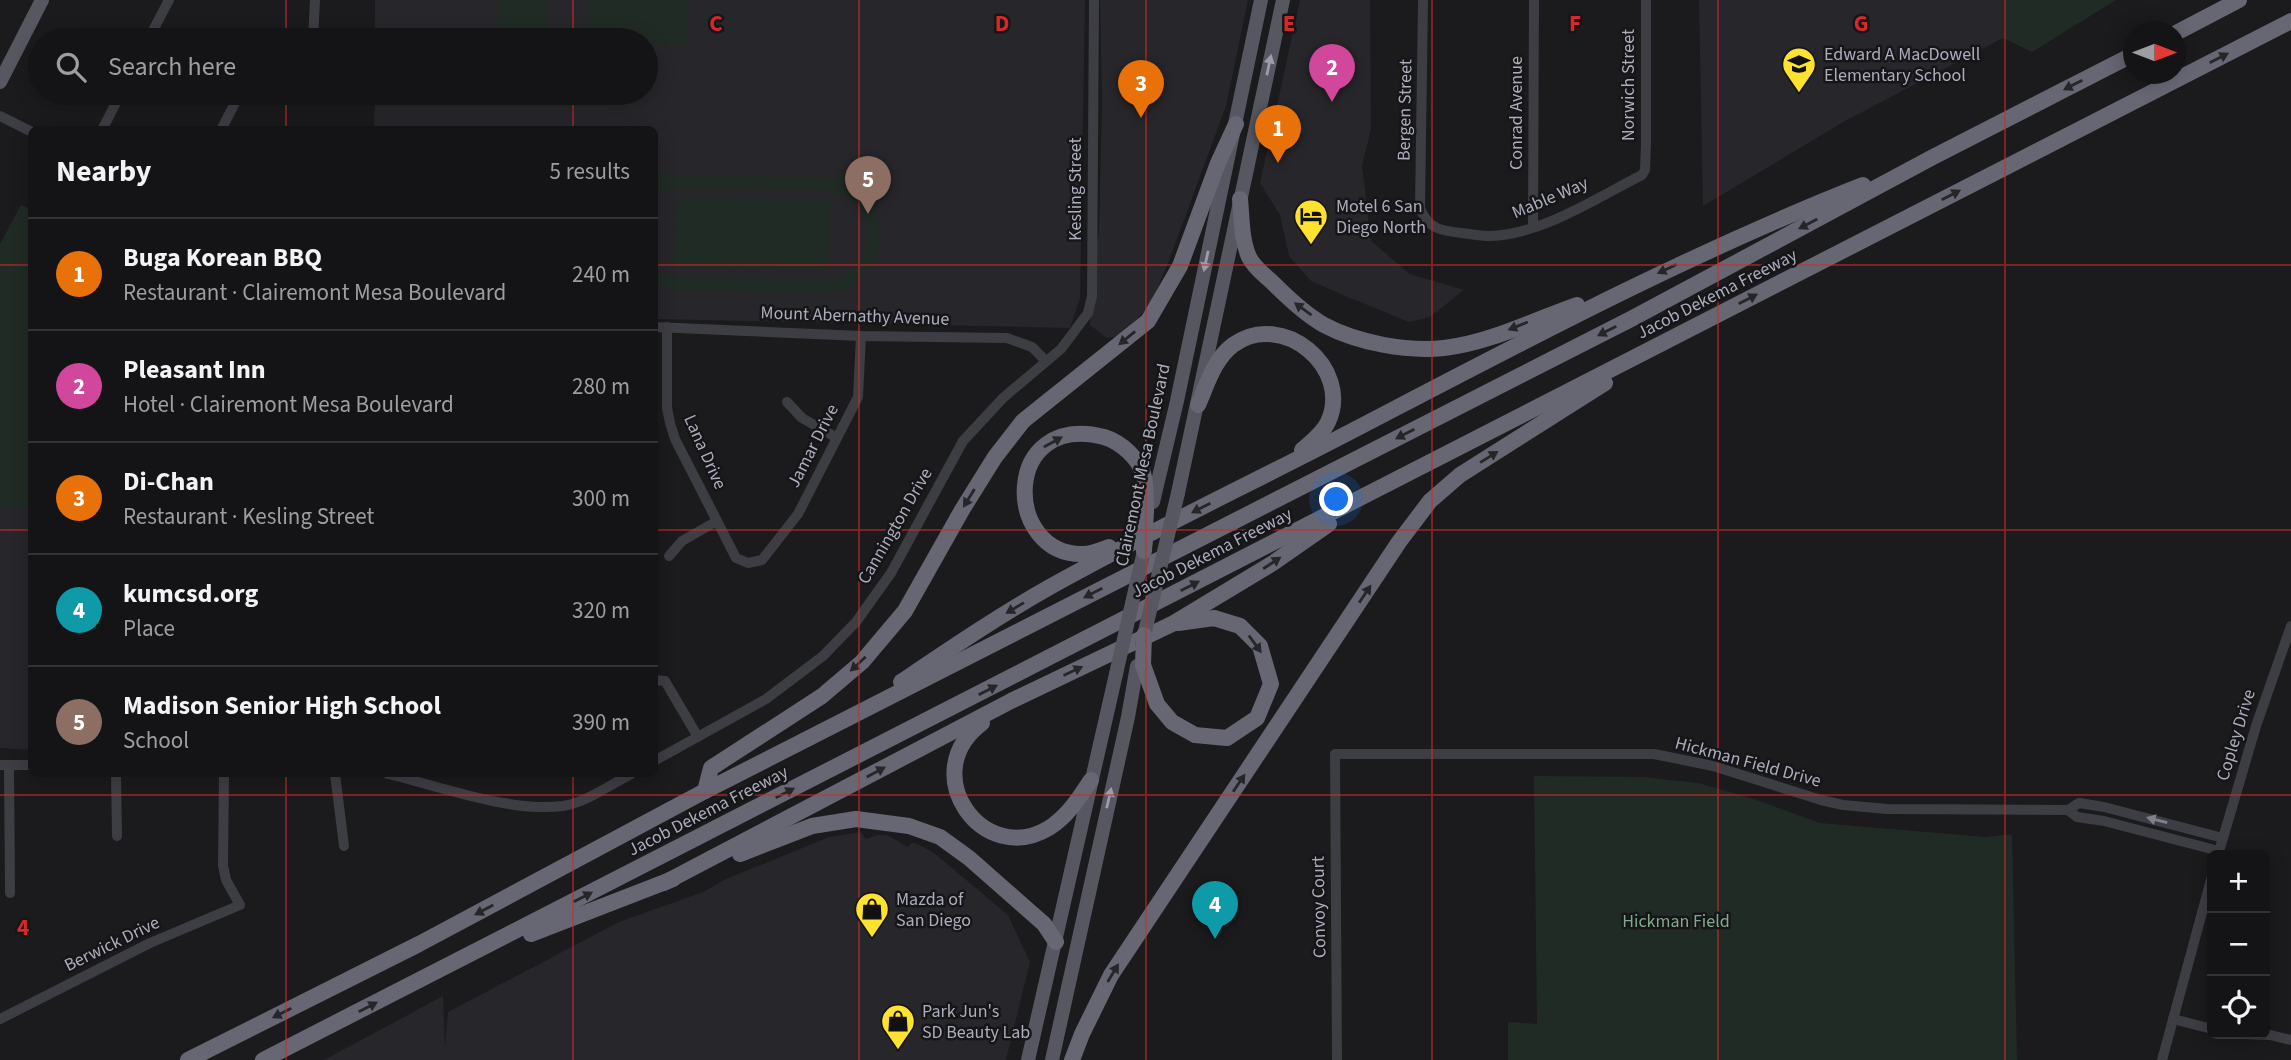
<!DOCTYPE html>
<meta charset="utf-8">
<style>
body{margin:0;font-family:"Source Sans 3",sans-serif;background:#1d1d1f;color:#f1f3f6}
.controls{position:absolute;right:21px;bottom:21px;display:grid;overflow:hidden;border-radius:10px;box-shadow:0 4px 18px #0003}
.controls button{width:63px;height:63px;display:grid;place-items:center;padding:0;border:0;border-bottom:2px solid #333335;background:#141416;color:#f1f3f6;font:35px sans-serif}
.compass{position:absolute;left:2123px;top:21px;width:63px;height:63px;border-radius:50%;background:#141416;box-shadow:0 4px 18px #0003;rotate:90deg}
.you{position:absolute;left:1337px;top:500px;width:24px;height:24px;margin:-18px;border:5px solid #fff;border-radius:50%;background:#1a73e8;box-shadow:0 0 0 10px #1a73e833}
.badge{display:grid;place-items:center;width:46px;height:46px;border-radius:50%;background:#0b8043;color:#fff;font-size:23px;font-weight:700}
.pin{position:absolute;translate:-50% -58px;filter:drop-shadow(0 2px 4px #0008)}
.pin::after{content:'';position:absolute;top:37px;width:24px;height:21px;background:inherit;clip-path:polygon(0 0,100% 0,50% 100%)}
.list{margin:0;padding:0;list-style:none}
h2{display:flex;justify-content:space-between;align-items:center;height:91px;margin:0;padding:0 28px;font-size:30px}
h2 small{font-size:23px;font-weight:400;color:#9d9ea1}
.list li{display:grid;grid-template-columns:46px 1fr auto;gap:21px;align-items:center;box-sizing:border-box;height:112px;padding:0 28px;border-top:2px solid #333335}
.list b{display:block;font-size:26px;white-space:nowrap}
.list p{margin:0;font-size:23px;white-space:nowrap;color:#9d9ea1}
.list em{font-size:23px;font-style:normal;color:#9d9ea1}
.icon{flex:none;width:38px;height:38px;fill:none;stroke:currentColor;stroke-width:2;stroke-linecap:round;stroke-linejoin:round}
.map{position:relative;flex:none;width:2291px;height:1060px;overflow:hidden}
.search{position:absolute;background:#141416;box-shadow:0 4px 18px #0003;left:28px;top:28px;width:630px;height:77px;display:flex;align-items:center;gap:18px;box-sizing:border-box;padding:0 24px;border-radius:38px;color:#9d9ea1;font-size:26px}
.panel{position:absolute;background:#141416;box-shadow:0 4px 18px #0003;left:28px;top:126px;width:630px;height:651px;border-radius:10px}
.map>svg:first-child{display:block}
</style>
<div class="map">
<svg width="2291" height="1060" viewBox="0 0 2291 1060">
<rect width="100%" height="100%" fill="#1b1a1d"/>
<!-- built -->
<g fill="#27262a">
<polygon points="375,0 1085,0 1080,298 1070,328 655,319 654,130 374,130 375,93 646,93 646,40 375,40"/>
<polygon points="1100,0 1248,0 1226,106 1168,263 1150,305 1121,336 1107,338 1090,325 1092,276 1099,231 1102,101"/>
<polygon points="1300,0 1370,0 1371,129 1362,166 1371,241 1410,274 1464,290 1430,317 1409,322 1350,298 1311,281 1289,256 1280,215 1260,183"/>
<polygon points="1699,0 2004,0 2003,38 1845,121 1703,206"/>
<polygon points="0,507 31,507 31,750 0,748"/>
<polygon points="861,832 866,839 877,835 888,835 907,847 913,842 933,852 1008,915 1030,962 1006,1060 324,1060 443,996 445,1047 448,1012 619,922 703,892 724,880 829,837"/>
</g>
<!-- green -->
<g fill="#212b25">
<polygon points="498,0 548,0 547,40 498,40"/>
<polygon points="589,0 689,0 688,46 646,46 646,40 588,40"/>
<polygon points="2004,0 2116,0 2032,52 2003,38"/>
<path d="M655,174L863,178L862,193C898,229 881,283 831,294L680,291L655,285V269L666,275L680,278L822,281C881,277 883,197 824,191L682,189L668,190L655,197Z"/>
<polygon points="675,198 830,201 829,271 674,268"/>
<polygon points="21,205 32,210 31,507 0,507 0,244"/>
<polygon points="1534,776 1643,777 1698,783 1754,799 1820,823 1986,837 2012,834 2017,1060 1508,1060 1508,1022 1537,1024"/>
</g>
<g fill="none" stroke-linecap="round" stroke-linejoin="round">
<!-- minor -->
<g stroke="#3d3d44" stroke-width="10">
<path d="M1423,0L1420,208C1428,229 1441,231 1462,233C1471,234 1480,236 1489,236C1539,236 1598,197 1642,175L1645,170L1646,144V0"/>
<polyline points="148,40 169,0"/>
<polyline points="313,40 315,0"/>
<polyline points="0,116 32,132"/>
<polyline points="102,130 121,93"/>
<polyline points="221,130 240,93"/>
<polyline points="1533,226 1534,0"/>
<polyline points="654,327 861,336 1007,338 1032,347 1046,361"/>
<polyline points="667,327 667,408 670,423 675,439 736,558 748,563 762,560 798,514 858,397 861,336"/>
<polyline points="787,402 802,418 837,438"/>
<polyline points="669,556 682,541 717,521"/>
<polyline points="654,680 665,681 698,737"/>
<polyline points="654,761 766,699 823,656 856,622 891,573 963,441 1003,398 1061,349 1088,313 1092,296 1094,0"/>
<polyline points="0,765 32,765"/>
<polyline points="9,765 10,893"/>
<polyline points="116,774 117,836"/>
<polyline points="335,774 344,846"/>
<path d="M388,774C439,786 511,813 563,806C587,802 610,785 631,774"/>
<polyline points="2068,810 2077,817 2104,821 2219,851"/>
<polyline points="2218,855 2256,726 2291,626"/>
<polyline points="0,1019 150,943 240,905 226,880 223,865 224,774"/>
<polyline points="2173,1019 2212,1029"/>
<polyline points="2242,1034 2270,1035 2291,1040"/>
<polyline points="1337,1060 1335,754 1654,754 1713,766 1821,800 1843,805 1887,809 2068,810 2079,803 2104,807 2223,838"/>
<polyline points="2162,1060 2212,876"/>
</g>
<!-- major -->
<g stroke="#575761" stroke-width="14">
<polyline points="0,82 42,0"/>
<polyline points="1178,493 1283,0"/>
<polyline points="1153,502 1177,401 1261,0"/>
<polyline points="1028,1060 1116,674"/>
<polyline points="1052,1060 1128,717 1137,666"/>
</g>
<!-- highway -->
<g stroke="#666773" stroke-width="16">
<polyline points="2176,33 2239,0"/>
<path d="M1240,199C1242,218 1241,239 1249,257C1254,268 1266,276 1274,284C1289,299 1306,315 1324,325C1358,343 1407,352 1444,348C1489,343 1534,320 1577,305"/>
<path d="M1198,405C1207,385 1214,359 1233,345C1282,309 1353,368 1328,422C1323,433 1311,442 1302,450"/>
<path d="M1109,547C1101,550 1092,554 1083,554C1003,556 1001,411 1104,437C1121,442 1141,460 1144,477C1146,488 1146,499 1146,510"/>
<polyline points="1143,665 1157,704 1172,722 1195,735 1227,738 1257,718 1271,684 1260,646 1240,626 1214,618 1178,623"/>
<path d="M901,682C950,649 997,617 1048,588C1146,533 1248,485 1348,433C1517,345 1685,255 1863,185"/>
<path d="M982,723C915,773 983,868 1049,828C1068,816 1079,798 1091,780"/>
<polyline points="705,791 711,768 822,696 862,662 905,611 962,510 995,457 1023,421 1148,321 1180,266 1218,163 1236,124"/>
<polyline points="740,854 812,826 856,819 909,826 940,837 969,858 1044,924 1056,942"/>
<polyline points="664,883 1011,701 1172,624 1273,563 1329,524"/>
<polyline points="531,934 673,879"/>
<polyline points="188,1060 419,944 705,791 1631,319 1933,157 2134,54"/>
<polyline points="263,1060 2291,21"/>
<polyline points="1072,1060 1082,1034 1111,975 1399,542 1430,501 1460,475 1605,383"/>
</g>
<!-- major-bridge -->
<g stroke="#575761" stroke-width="14">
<polyline points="1142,644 1178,493"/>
<polyline points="1116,674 1146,542"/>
</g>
<!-- highway-bridge -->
<g stroke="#666773" stroke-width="16">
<polyline points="1144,551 1146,510"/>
<polyline points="1143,665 1144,635"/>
</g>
</g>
<!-- one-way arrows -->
<defs><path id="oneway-solid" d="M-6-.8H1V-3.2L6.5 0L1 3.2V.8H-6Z" transform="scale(1.75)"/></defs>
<g fill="#26252a">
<use href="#oneway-solid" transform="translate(2219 58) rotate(-27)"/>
<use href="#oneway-solid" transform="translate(2073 85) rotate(153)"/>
<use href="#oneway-solid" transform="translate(1951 195) rotate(-27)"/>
<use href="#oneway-solid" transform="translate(1808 224) rotate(152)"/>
<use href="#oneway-solid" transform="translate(1667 269) rotate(155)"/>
<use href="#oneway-solid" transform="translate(1748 299) rotate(-27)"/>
<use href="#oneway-solid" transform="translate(1303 309) rotate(-144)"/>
<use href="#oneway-solid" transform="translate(1518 326) rotate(158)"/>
<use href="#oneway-solid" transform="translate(1607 331) rotate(153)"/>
<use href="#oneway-solid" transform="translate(1127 338) rotate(141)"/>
<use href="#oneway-solid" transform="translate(1405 434) rotate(153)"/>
<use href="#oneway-solid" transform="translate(1053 442) rotate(-29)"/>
<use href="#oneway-solid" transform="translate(1489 457) rotate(-32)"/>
<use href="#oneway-solid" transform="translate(969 498) rotate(122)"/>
<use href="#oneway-solid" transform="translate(1201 508) rotate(153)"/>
<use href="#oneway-solid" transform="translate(1272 563) rotate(-33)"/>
<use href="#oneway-solid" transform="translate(1190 586) rotate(-27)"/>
<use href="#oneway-solid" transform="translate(1093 593) rotate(153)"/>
<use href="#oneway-solid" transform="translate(1365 594) rotate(-56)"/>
<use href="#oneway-solid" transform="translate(1015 608) rotate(149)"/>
<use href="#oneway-solid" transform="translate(1255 644) rotate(54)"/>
<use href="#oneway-solid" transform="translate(858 664) rotate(137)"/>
<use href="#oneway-solid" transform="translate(1073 671) rotate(-25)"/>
<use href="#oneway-solid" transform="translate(988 690) rotate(-27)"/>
<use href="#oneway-solid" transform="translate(876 772) rotate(-28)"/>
<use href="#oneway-solid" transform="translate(1239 783) rotate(-56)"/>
<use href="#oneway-solid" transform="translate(785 793) rotate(-27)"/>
<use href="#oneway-solid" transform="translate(583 897) rotate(-27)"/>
<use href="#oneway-solid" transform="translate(484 910) rotate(152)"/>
<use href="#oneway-solid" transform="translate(1113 973) rotate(-59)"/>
<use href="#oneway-solid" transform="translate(368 1007) rotate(-27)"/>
<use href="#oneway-solid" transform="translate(282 1013) rotate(153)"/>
</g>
<g fill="#9b9dab">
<use href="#oneway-solid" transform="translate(1269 65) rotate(-78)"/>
<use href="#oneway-solid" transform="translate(1206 261) rotate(102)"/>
<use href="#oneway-solid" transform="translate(1109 798) rotate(-77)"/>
</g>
<use fill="#80818d" href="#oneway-solid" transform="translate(2157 820) rotate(-166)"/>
<!-- grid -->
<path fill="none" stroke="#d62828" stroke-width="2" stroke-opacity="0.55" d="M286,0V40M573,0V40M859,0V1060M1146,0V1060M1432,0V1060M1718,0V1060M2005,0V1060M286,93V130M573,93V130M0,265H32M654,265H2291M0,530H32M654,530H2291M286,774V1060M573,774V1060M0,795H2291"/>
<!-- icons -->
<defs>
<g id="school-pin" transform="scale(1.75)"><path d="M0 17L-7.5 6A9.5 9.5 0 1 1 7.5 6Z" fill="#ffe230" stroke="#161518"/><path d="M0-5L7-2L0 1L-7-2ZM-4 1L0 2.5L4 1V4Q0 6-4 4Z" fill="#111"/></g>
<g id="hotel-pin" transform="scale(1.75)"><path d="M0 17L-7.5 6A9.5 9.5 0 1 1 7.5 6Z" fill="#ffe230" stroke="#161518"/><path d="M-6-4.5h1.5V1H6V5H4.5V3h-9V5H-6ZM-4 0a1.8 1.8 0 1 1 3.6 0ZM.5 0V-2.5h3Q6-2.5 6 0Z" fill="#111"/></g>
<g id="shop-pin" transform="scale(1.75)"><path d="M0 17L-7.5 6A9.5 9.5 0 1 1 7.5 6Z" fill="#ffe230" stroke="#161518"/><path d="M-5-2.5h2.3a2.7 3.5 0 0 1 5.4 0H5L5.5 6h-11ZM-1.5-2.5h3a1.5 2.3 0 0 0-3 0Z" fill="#111"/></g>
</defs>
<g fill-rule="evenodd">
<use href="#school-pin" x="1799" y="64"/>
<use href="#hotel-pin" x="1311" y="216"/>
<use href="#shop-pin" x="872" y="909"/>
<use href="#shop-pin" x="898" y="1021"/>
</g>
<g text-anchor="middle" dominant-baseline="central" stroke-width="5" stroke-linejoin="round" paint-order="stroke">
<!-- poi labels -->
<g font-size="18" fill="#acaebd" stroke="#161518" text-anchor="start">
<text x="1824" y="54">Edward A MacDowell<tspan x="1824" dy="21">Elementary School</tspan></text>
<text x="1336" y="206">Motel 6 San<tspan x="1336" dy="21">Diego North</tspan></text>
<text x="896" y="899">Mazda of<tspan x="896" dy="21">San Diego</tspan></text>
<text x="922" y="1011">Park Jun's<tspan x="922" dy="21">SD Beauty Lab</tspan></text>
</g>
<!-- street labels -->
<g font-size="18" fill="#acaebd" stroke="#161518">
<text transform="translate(1628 85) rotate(-90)">Norwich Street</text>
<text transform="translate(1405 110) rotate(-89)">Bergen Street</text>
<text transform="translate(1516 113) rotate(-90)">Conrad Avenue</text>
<text transform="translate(1075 189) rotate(-90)">Kesling Street</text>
<text transform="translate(1550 198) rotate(-23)">Mable Way</text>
<text transform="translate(1717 294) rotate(-27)">Jacob Dekema Freeway</text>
<text transform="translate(855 316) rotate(2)">Mount Abernathy Avenue</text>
<text transform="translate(813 446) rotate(-63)">Jamar Drive</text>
<text transform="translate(705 452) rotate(66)">Lana Drive</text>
<text transform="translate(1143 465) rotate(-78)">Clairemont Mesa Boulevard</text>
<text transform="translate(895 526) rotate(-60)">Cannington Drive</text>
<text transform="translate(1212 553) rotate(-27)">Jacob Dekema Freeway</text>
<text transform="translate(2236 735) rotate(-73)">Copley Drive</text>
<text transform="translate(1748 762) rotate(15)">Hickman Field Drive</text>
<text transform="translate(708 811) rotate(-27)">Jacob Dekema Freeway</text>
<text transform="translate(1319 907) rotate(-91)">Convoy Court</text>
<text transform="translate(112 944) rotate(-26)">Berwick Drive</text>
</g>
<!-- park labels -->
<g font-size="18" fill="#82a98c" stroke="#161518">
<text x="1676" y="921">Hickman Field</text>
</g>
</g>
<g font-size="23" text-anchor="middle" font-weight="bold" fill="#d62828" stroke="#161518" stroke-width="5" stroke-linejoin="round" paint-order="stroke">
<text x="716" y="31">C</text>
<text x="1002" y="31">D</text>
<text x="1289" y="31">E</text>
<text x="1575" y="31">F</text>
<text x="1861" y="31">G</text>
<text x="23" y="935">4</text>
</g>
</svg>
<div class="controls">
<button>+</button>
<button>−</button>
<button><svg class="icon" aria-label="locate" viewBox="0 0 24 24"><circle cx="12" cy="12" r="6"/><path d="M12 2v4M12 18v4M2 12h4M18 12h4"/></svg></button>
</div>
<svg class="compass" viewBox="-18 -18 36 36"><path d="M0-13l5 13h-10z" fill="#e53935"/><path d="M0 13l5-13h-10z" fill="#9d9ea1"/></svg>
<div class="you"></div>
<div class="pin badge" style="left:1278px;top:163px;background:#e8710a">1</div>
<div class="pin badge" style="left:1332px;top:102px;background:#d1479c">2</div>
<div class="pin badge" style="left:1141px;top:118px;background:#e8710a">3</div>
<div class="pin badge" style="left:1215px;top:939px;background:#0f9aa8">4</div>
<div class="pin badge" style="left:868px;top:214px;background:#8d6e63">5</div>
<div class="search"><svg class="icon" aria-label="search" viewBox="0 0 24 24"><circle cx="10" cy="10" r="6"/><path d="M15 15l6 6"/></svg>Search here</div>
<section class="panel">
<h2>Nearby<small>5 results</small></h2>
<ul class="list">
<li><span class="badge" style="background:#e8710a">1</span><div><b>Buga Korean BBQ</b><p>Restaurant · Clairemont Mesa Boulevard</p></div><em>240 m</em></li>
<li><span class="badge" style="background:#d1479c">2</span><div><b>Pleasant Inn</b><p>Hotel · Clairemont Mesa Boulevard</p></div><em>280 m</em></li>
<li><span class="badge" style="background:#e8710a">3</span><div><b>Di-Chan</b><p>Restaurant · Kesling Street</p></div><em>300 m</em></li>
<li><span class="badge" style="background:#0f9aa8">4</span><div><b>kumcsd.org</b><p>Place</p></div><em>320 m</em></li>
<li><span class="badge" style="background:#8d6e63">5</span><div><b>Madison Senior High School</b><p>School</p></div><em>390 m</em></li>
</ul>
</section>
</div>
